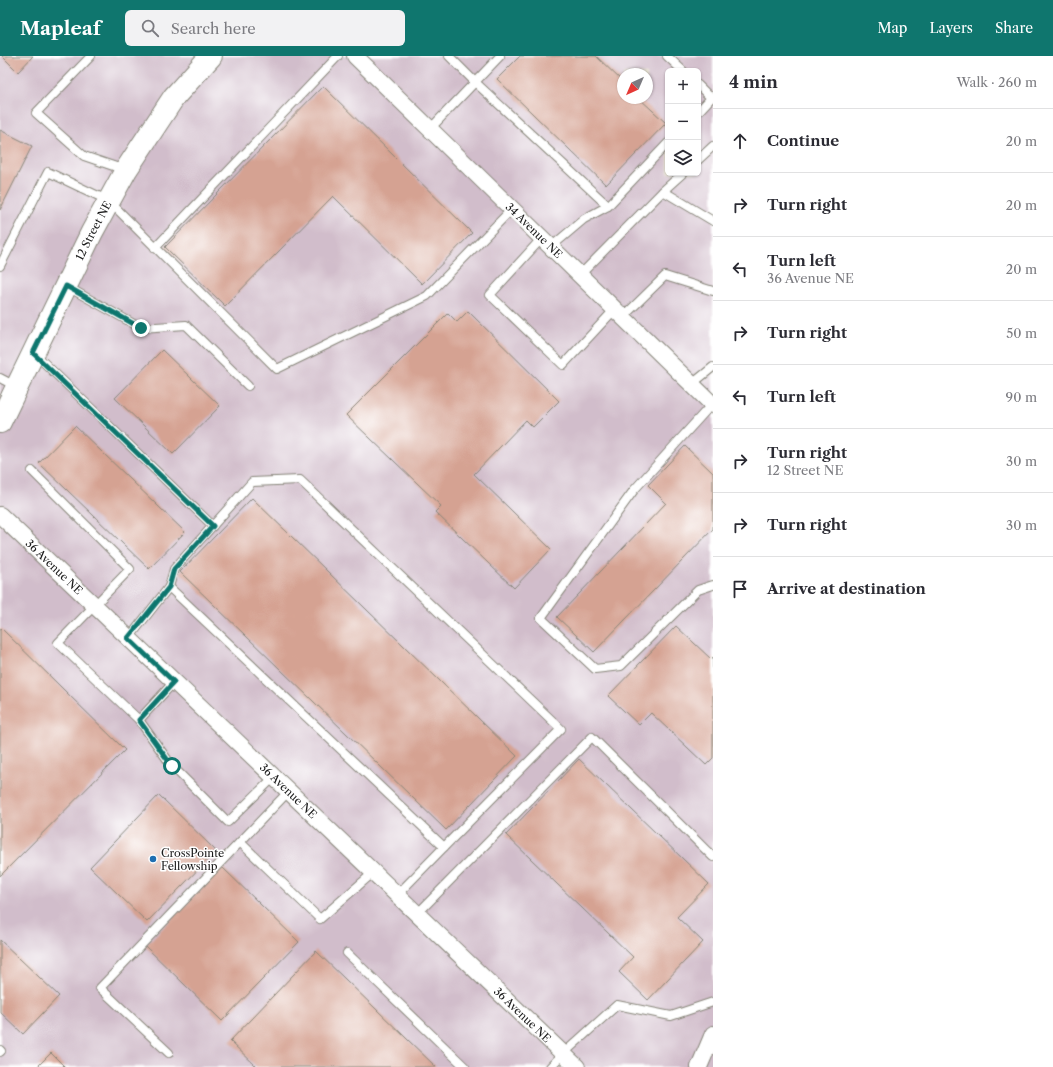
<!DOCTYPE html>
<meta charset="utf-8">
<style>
body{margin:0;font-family:"Libre Caslon Text",serif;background:#f2f2f3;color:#2b2b33}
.controls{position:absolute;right:12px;top:12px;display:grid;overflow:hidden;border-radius:6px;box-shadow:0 1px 3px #0004}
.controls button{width:36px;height:36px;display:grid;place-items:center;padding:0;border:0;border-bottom:1px solid #e1e1e2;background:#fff;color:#2b2b33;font:20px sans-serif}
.compass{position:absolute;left:617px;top:12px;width:36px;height:36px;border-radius:50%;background:#fff;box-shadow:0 1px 3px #0004;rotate:224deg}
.stop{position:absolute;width:12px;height:12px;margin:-9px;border:3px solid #0f766e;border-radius:50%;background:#fff}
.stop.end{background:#0f766e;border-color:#fff;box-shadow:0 1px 4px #0008}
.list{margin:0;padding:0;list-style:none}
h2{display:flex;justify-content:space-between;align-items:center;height:52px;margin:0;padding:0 16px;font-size:17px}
h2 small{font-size:13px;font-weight:400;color:#7c7c81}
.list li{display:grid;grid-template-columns:26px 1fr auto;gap:12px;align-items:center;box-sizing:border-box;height:64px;padding:0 16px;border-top:1px solid #e1e1e2}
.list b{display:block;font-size:15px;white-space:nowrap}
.list p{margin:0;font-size:13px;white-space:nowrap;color:#7c7c81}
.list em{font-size:13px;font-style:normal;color:#7c7c81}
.icon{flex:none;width:22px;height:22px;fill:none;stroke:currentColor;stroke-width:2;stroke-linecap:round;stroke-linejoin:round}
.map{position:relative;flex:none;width:713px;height:1011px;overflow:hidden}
header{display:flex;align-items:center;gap:24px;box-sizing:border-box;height:56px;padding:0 20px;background:#0f766e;color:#fff}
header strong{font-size:19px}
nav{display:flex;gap:22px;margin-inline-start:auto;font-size:14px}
.search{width:280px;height:36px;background:#f2f2f3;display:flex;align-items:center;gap:10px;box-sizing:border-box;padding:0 14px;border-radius:6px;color:#7c7c81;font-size:15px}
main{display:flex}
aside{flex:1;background:#fff}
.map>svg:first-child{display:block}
</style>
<header>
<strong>Mapleaf</strong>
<div class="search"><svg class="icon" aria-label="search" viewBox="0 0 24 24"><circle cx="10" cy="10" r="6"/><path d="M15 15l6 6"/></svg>Search here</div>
<nav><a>Map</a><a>Layers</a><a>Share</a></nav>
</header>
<main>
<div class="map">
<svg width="713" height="1011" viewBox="0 0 713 1011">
<rect width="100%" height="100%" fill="#fff"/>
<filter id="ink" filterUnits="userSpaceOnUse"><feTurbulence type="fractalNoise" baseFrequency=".025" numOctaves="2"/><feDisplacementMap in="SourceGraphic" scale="8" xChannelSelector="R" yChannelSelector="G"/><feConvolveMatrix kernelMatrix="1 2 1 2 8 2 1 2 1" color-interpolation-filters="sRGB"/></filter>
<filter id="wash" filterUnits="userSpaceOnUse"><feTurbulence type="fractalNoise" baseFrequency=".012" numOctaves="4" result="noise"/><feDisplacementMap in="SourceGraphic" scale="16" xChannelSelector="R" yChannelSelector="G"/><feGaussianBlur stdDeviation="0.9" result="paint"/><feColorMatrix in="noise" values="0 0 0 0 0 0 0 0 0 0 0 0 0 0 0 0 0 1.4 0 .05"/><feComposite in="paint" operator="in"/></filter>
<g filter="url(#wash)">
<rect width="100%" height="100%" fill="#f1ebd4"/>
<!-- industrial -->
<path fill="#d1bdcb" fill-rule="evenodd" d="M0,0H713V1011H0ZM668,15H698V117H668ZM623,18H647V42H623Z"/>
<g id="blocks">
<!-- building -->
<g fill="#d5a292">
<polygon points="2,0 33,0 18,16"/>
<polygon points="520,0 596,0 623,26 623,42 639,42 666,67 606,129 497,23"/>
<polygon points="323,30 472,177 422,228 333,140 225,250 165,191"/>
<polygon points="0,74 32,90 0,154"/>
<polygon points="468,255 559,345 533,371 526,364 474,418 551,493 514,532 435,456 441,450 346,359 448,257 457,266"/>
<polygon points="162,294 220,350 173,398 115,342"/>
<polygon points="75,370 185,476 149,513 39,407"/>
<polygon points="685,390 713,417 713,473 594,596 557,561 666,447 648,429"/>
<polygon points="252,442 517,700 446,774 180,516"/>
<polygon points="676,570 711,603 713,601 713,702 706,709 651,657 639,669 608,640"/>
<polygon points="1,572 125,694 0,820 0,574"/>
<polygon points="579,703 709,828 677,861 703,886 648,944 619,916 633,901 506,779"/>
<polygon points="159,739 216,795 147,866 90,811"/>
<polygon points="222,811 299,886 222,965 145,890"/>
<polygon points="0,884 59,940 23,978 0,956"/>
<polygon points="316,895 436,1011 257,1011 230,985"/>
<polygon points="51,997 65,1011 37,1011"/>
</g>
</g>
</g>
<g filter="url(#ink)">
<use href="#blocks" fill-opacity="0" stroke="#868478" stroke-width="1"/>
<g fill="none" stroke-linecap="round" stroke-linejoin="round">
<!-- lane casing -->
<g stroke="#868478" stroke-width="10">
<g id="lane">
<polyline points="91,0 36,57 84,100 125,114"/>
<polyline points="449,0 475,26 608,150 584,163 551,191"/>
<polyline points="667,0 683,15"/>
<polyline points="698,29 711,42 713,40"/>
<polyline points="698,56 711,42"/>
<polyline points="430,73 500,0"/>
<polyline points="698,104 713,90"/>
<polyline points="663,135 683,117"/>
<polyline points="608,150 668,87"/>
<polyline points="542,182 490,239 563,309 615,253"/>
<polyline points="155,192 338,0"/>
<polyline points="0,210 48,116 109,145 277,313 427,240 512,153"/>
<polyline points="580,219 663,135 713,165"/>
<polyline points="66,230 141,272 186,269 248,330"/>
<polyline points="623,261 665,220 713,235"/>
<polyline points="35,298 213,470"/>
<polyline points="0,322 17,331"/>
<polyline points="692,328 713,311"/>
<polyline points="712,348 634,434 541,562 595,613 621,610 698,534 713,529"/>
<polyline points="32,415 130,513 58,587 139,664 174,626"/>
<polyline points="169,531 174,513 252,426 300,424 561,673 444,791"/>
<polyline points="129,582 169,531 444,791 397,839"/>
<polyline points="139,664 172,710 228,766 274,721"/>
<polyline points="240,786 320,863 374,816"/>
<polyline points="417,858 592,681 713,801"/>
<polyline points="347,897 465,1011"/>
<polyline points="0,994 1,995 0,996"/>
<polyline points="169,997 100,932 289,735"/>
<polyline points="550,1011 563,998 617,949 671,960 713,946"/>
</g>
</g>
<!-- street casing -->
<g stroke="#868478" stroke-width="18">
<g id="street">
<path id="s1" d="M355,0L713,349"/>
<path id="s2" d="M0,459L577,1011"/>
<polyline points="699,1011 713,978"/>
</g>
</g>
<!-- secondary casing -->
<g stroke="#868478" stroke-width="24">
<g id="secondary">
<path id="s3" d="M0,366L92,176L126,114L174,41L211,0"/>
</g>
</g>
<!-- lane -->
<use href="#lane" stroke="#fff" stroke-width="8"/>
<!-- street -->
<use href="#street" stroke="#fff" stroke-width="16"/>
<!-- secondary -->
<use href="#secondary" stroke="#fff" stroke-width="22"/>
</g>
</g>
<g fill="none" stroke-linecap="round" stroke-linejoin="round" filter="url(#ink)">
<!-- route -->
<polyline stroke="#0f766e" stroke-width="5" points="141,272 66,230 33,297 213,470 174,513 169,531 128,582 174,626 139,664 172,710"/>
</g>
<!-- markers -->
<circle fill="#1f6fb2" stroke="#fff" stroke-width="1.5" cx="153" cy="803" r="4"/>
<g text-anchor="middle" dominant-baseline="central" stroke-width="3" stroke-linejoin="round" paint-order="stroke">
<!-- street labels -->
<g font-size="11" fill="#1c1c1c" stroke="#fff">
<text stroke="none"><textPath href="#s1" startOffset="250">34 Avenue NE</textPath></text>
<text stroke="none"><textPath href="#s3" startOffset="213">12 Street NE</textPath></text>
<text stroke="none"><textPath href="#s2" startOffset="75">36 Avenue NE</textPath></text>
<text stroke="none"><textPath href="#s2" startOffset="399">36 Avenue NE</textPath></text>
<text stroke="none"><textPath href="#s2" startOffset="723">36 Avenue NE</textPath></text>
</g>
<!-- poi labels -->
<g font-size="11" fill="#1c1c1c" stroke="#fff" text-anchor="start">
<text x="161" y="797">CrossPointe<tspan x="161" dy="13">Fellowship</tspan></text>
</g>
</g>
</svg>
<div class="controls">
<button>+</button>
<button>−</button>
<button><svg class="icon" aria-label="layers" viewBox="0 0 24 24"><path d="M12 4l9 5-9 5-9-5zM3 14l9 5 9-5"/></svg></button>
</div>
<svg class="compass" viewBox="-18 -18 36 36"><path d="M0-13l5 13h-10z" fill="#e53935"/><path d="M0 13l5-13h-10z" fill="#7c7c81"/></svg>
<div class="stop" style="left:172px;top:710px"></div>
<div class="stop end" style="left:141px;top:272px"></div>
</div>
<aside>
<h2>4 min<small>Walk · 260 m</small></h2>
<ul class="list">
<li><svg class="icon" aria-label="ahead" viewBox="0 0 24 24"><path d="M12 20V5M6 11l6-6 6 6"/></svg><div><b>Continue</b></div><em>20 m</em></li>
<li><svg class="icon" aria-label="right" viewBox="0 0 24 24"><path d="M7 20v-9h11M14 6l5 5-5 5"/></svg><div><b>Turn right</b></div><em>20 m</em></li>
<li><svg class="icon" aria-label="left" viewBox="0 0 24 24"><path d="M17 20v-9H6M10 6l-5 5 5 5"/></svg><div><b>Turn left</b><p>36 Avenue NE</p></div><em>20 m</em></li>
<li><svg class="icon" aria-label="right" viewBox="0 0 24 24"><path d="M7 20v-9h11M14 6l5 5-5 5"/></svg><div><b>Turn right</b></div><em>50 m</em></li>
<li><svg class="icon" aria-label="left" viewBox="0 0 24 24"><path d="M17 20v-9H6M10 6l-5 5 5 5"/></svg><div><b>Turn left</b></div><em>90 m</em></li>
<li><svg class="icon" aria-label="right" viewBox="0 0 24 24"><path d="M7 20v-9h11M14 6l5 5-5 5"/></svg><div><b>Turn right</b><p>12 Street NE</p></div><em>30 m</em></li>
<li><svg class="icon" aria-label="right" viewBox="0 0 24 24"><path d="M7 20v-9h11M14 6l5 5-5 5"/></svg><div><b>Turn right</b></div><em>30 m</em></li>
<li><svg class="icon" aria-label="arrive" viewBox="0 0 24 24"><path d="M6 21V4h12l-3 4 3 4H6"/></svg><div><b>Arrive at destination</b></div></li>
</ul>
</aside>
</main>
